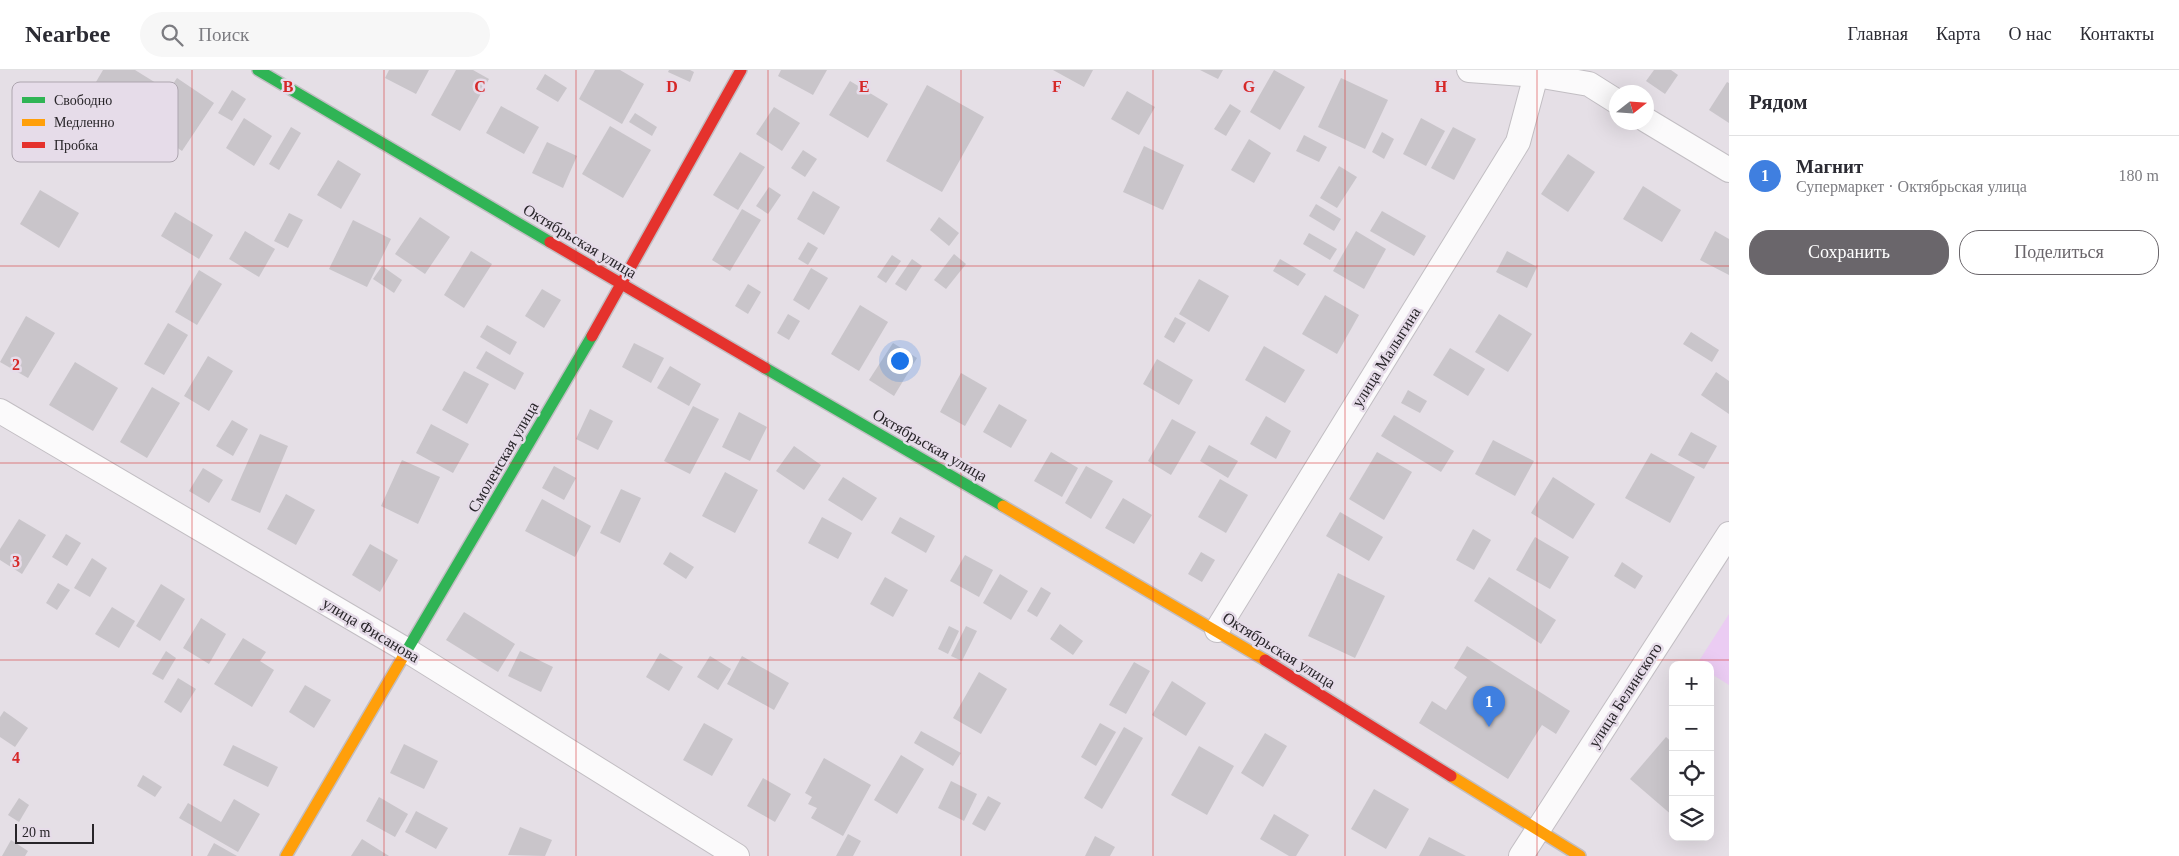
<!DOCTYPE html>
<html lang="ru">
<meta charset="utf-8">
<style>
body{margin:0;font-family:Georgia,serif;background:#f7f7f7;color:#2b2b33}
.controls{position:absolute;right:15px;bottom:15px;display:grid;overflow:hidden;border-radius:10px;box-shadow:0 5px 20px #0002}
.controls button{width:45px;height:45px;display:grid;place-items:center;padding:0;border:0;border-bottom:1px solid #e1e1e2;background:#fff;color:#2b2b33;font:25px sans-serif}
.compass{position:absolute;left:1609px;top:15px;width:45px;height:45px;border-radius:50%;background:#fff;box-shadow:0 5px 20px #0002;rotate:73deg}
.scale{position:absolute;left:15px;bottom:12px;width:79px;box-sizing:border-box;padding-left:5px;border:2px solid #282529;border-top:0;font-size:14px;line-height:18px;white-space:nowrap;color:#282529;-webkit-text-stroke:4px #e6dce9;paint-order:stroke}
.you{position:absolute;left:899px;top:290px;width:18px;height:18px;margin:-12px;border:4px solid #fff;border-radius:50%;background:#1a73e8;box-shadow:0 0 0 8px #1a73e833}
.badge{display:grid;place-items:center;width:32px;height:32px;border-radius:50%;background:#6a666b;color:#fff;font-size:16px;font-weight:700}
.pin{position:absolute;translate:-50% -41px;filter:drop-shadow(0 1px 2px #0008)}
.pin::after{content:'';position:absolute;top:26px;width:18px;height:15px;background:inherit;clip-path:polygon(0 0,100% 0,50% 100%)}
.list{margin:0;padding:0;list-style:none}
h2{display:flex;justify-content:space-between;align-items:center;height:65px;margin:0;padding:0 20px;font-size:21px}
h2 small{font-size:16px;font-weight:400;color:#7c7c81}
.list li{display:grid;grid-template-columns:32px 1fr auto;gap:15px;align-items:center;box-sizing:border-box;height:80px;padding:0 20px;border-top:1px solid #e1e1e2}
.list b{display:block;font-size:19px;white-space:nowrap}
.list p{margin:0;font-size:16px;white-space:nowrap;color:#7c7c81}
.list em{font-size:16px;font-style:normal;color:#7c7c81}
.actions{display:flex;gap:10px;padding:15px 20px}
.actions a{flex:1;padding:11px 0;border:1px solid #6a666b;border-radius:20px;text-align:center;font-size:18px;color:#6a666b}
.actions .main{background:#6a666b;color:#fff}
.icon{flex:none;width:28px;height:28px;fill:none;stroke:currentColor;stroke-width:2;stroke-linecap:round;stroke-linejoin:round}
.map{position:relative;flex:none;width:1729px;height:786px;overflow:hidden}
header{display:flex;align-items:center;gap:30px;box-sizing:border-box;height:70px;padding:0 25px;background:#fff;border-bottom:1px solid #e1e1e2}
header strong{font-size:24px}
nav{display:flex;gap:28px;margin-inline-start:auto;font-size:18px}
.search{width:350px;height:45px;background:#f7f7f7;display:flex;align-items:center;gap:12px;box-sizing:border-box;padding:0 18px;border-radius:28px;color:#7c7c81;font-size:19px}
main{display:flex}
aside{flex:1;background:#fff}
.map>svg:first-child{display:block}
</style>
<header>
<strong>Nearbee</strong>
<div class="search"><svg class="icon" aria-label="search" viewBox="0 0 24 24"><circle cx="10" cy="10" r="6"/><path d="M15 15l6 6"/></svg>Поиск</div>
<nav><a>Главная</a><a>Карта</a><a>О нас</a><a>Контакты</a></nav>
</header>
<main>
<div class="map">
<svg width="1729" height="786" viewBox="0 0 1729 786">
<rect width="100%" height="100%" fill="#e5dfe6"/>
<!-- green -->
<polygon fill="#ebccf3" points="1729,544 1729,615 1710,603 1710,595 1697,594"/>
<!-- building -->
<g fill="#c9c5ca">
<polygon points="103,0 135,0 156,13 124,67 79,41"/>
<polygon points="389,0 429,0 416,24 385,8"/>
<polygon points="456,0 473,0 489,9 460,61 431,45"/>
<polygon points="595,0 620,0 644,14 622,54 579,29"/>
<polygon points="669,0 690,0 694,2 690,12 668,2"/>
<polygon points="781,0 827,0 813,25 778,6"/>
<polygon points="1053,0 1093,0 1084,17"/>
<polygon points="1200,0 1223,0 1218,9"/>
<polygon points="1274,0 1305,17 1280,60 1250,42"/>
<polygon points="1654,0 1671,0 1678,5 1665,24 1646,11"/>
<polygon points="545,4 567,18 558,32 536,19"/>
<polygon points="177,8 214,33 182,81 145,55"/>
<polygon points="1341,8 1388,30 1365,79 1318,57"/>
<polygon points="850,11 888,34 868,68 829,45"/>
<polygon points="1727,12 1729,13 1729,53 1709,40"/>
<polygon points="927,15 984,47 942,122 886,91"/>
<polygon points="232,20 246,29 232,51 218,43"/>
<polygon points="1127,21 1155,37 1139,65 1111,49"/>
<polygon points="1230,34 1241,41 1226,66 1214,59"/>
<polygon points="501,36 539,57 524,84 486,63"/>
<polygon points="774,37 800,53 782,81 756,64"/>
<polygon points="635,43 657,57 652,66 629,52"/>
<polygon points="244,48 272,66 254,96 226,78"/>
<polygon points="1421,48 1445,61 1426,96 1403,84"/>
<polygon points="610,56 651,80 623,128 582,104"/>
<polygon points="291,57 301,63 279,100 269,94"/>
<polygon points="1453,57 1476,69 1454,110 1431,98"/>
<polygon points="1382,62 1394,69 1384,89 1372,82"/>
<polygon points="1304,65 1327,77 1319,92 1296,81"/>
<polygon points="1249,69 1271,83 1254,113 1231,100"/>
<polygon points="547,72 577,86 563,118 532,103"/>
<polygon points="1144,76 1184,95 1163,140 1123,122"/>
<polygon points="803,80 817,89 805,107 791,98"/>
<polygon points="740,82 765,97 738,140 713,125"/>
<polygon points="1568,84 1595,102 1568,142 1541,124"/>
<polygon points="338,90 361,104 341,139 317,125"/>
<polygon points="1339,96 1357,107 1337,138 1320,128"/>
<polygon points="1643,116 1681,140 1662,172 1623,149"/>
<polygon points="769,117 781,125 768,144 756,136"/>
<polygon points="40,120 79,143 59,178 20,154"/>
<polygon points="813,121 840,137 824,165 797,149"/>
<polygon points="1316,134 1341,149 1334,161 1309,146"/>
<polygon points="742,139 761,150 730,201 712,190"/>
<polygon points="1382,141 1426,166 1414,186 1370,161"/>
<polygon points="175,142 213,165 199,189 161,166"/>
<polygon points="289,143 303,150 288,178 274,171"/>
<polygon points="420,147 450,167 425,204 395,184"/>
<polygon points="939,147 959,163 949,176 930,160"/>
<polygon points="353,150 391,169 367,217 329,199"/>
<polygon points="245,161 275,179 259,207 229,189"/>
<polygon points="1356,161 1386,179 1364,219 1333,201"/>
<polygon points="1715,161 1729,169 1729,205 1700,190"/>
<polygon points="1309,163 1337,179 1330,190 1303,174"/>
<polygon points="808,172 818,178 808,195 798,189"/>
<polygon points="471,181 492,194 464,238 444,225"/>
<polygon points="1507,181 1537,197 1527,218 1496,202"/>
<polygon points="954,184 966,194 946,219 934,210"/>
<polygon points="892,185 901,191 886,213 877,207"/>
<polygon points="912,189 922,196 906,221 895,214"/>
<polygon points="1280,189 1306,204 1298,216 1273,201"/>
<polygon points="382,196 402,210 394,223 373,209"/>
<polygon points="811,198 828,208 809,240 793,230"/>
<polygon points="199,200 222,214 197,255 175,242"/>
<polygon points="1199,209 1229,226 1209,262 1179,244"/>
<polygon points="748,214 761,222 748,244 735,236"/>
<polygon points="542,219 561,230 544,258 525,246"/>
<polygon points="1325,225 1359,245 1337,284 1302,264"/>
<polygon points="860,235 888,252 859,301 831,284"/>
<polygon points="788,244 800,251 789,270 777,263"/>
<polygon points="1499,244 1532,264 1508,302 1475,282"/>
<polygon points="26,246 55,263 28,308 0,292"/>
<polygon points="1175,247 1186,253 1174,273 1164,267"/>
<polygon points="168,253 188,265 164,305 144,294"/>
<polygon points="487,255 517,272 510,285 480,267"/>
<polygon points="1691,262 1719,280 1712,292 1683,274"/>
<polygon points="634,273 664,288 651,313 622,297"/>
<polygon points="893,273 917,288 894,326 869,310"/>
<polygon points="1264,276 1305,300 1285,333 1245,310"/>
<polygon points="1450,278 1485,299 1468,326 1433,305"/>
<polygon points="486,281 524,303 515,320 476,298"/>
<polygon points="208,286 233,301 209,341 184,326"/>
<polygon points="1157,289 1193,310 1179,335 1143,314"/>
<polygon points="75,292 118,318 93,361 49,335"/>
<polygon points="670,296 701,314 689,336 657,318"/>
<polygon points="464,301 489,314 467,354 442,340"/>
<polygon points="1716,302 1729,311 1729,344 1701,325"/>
<polygon points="961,303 987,318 965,356 940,342"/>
<polygon points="152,317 180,333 147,388 120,372"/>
<polygon points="1408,320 1427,331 1420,343 1401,333"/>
<polygon points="999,334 1027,350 1011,378 983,362"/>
<polygon points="693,336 719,349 690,404 664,391"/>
<polygon points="590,339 613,351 598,380 576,369"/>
<polygon points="739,342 767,357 750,391 722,377"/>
<polygon points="1394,345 1454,381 1441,402 1381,366"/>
<polygon points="1266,346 1291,361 1276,389 1250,374"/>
<polygon points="1172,349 1196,362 1171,405 1148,391"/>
<polygon points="232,350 248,359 233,386 216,376"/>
<polygon points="431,354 469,374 453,403 416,383"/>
<polygon points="1691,362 1717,376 1704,399 1678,385"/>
<polygon points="260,364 288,376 260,443 231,430"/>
<polygon points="1493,370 1534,391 1515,426 1475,404"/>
<polygon points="1209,375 1238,391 1228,408 1200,391"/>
<polygon points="794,376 821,395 804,420 776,401"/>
<polygon points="1051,382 1078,398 1062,427 1034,411"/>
<polygon points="1377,382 1412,402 1384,450 1349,429"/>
<polygon points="1651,383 1695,407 1670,453 1625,428"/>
<polygon points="402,390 440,407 418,454 381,436"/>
<polygon points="554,396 576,408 564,430 542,418"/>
<polygon points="1086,396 1113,411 1091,449 1065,433"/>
<polygon points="203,398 223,410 209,433 189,421"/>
<polygon points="725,402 758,420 735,463 702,446"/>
<polygon points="843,407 877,428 862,451 828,430"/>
<polygon points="1553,407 1595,434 1573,469 1531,443"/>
<polygon points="1220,409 1248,425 1226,463 1198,447"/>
<polygon points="621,419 641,428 620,473 600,463"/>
<polygon points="286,424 315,440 296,475 267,459"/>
<polygon points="1123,428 1152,445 1134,474 1105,458"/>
<polygon points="542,429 591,456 575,487 525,461"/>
<polygon points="1340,442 1383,467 1369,491 1326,466"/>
<polygon points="822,447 852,463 838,489 808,473"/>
<polygon points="900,447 935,466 926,483 891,463"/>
<polygon points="19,449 46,465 22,504 0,490 0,479"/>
<polygon points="1473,459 1491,470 1474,500 1456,490"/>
<polygon points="66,464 81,473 67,496 52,487"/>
<polygon points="1535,467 1569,487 1550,519 1516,500"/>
<polygon points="370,474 398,490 380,522 352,505"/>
<polygon points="670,482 694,497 686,509 663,494"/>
<polygon points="1201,482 1215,490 1202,512 1188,504"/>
<polygon points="965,485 993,500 979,527 950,511"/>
<polygon points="92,488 107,498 90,527 74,518"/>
<polygon points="1622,492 1643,506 1635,519 1614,506"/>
<polygon points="1338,503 1385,526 1355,588 1308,566"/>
<polygon points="1000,504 1028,521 1011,550 983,533"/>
<polygon points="885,507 908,520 893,547 870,534"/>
<polygon points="1489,507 1556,550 1541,574 1474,531"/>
<polygon points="58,513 70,520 57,540 46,533"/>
<polygon points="161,514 185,529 160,571 136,556"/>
<polygon points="1041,517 1051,523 1037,547 1027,541"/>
<polygon points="112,537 135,551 119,578 95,564"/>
<polygon points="464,542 515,574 498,602 446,570"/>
<polygon points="201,548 226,564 209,594 183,578"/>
<polygon points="1060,554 1083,571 1073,585 1050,569"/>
<polygon points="949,556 959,561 948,584 938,579"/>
<polygon points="966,556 977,561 962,591 951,586"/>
<polygon points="243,568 266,582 260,591 274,600 252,637 214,614"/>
<polygon points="1467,576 1570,641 1556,664 1542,655 1508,709 1419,653 1432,631 1446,640 1467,607 1454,598"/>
<polygon points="166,581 176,588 163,610 152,604"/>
<polygon points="520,581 553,597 541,622 508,606"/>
<polygon points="660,583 683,597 669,621 646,607"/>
<polygon points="710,586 731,599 718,620 697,607"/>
<polygon points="742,586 789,613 774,640 727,614"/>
<polygon points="1134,592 1150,601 1126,644 1109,635"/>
<polygon points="979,602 1007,619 981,664 953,648"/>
<polygon points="178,608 196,619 181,643 164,632"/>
<polygon points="1172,611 1206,633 1186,666 1152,645"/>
<polygon points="305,615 331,630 314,658 289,642"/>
<polygon points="4,641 28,658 15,677 0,667 0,647"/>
<polygon points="704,653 733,669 712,706 683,690"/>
<polygon points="1100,653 1116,662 1096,696 1081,687"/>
<polygon points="1124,657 1143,668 1102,739 1084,728"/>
<polygon points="921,661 961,683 953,696 914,673"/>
<polygon points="1265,663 1287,676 1263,717 1241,703"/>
<polygon points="1666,667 1673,673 1673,746 1630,709"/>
<polygon points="404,674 438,691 424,719 390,703"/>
<polygon points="233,675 278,697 268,717 223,695"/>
<polygon points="1199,676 1234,696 1207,745 1171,725"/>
<polygon points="901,685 924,699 897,744 874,730"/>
<polygon points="824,688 871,715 843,766 811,748 817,738 808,734 812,727 805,723"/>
<polygon points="143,705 162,717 155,727 137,716"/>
<polygon points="763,708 791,724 775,752 747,736"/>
<polygon points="951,711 977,724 964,751 938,738"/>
<polygon points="1374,719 1409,739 1386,779 1351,759"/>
<polygon points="988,726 1001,733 985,761 972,754"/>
<polygon points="379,727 408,744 395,767 366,751"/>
<polygon points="19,728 29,735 19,752 8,745"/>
<polygon points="234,729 260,744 238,782 179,748 188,733 221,752"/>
<polygon points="416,741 448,758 436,779 405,762"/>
<polygon points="1274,744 1309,765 1296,786 1289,786 1260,769"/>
<polygon points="520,757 552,770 545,786 508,785"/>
<polygon points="848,764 861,771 853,786 836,786"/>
<polygon points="1095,766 1115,777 1110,786 1085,786"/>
<polygon points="1429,767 1466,786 1419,786"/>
<polygon points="362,769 389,786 351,786"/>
<polygon points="11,770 28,781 25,786 2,786"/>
<polygon points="214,773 237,786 207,786"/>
</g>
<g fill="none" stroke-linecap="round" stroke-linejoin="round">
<!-- street casing -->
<g stroke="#c2bec3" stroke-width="26">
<g id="street">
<polyline points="1469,0 1536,5 1589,14 1616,31"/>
<polyline points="1646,50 1729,100"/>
<polyline points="0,341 408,581 737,786"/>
<polyline points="1217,560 1518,72 1536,5"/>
<polyline points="1521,786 1729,464"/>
</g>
</g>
<!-- fast casing -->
<g stroke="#c2bec3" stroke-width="14">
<g id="fast">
<polyline points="258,0 550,172"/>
<polyline points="765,298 1003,436"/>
<polyline points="403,587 592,266"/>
</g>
</g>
<!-- slow casing -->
<g stroke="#c2bec3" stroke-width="14">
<g id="slow">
<polyline points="1003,436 1265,590"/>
<polyline points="1451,706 1580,786"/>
<polyline points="286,786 403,587"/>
</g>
</g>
<!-- jam casing -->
<g stroke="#c2bec3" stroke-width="14">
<g id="jam">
<polyline points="550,172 765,298"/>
<polyline points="592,266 741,0"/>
<polyline points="1265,590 1451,706"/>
</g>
</g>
<!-- street -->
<use href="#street" stroke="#fbfafb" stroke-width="24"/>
<!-- fast -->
<use href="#fast" stroke="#30b455" stroke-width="11"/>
<!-- slow -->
<use href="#slow" stroke="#ff9f0a" stroke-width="11"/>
<!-- jam -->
<use href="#jam" stroke="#e5322d" stroke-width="11"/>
</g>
<!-- grid -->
<path fill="none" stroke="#d62828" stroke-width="1" stroke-opacity="0.55" d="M192,0V786M384,0V786M576,0V786M768,0V786M961,0V786M1153,0V786M1345,0V786M1537,0V786M0,196H1729M0,393H1729M0,590H1729"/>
<g text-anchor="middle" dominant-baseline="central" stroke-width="5" stroke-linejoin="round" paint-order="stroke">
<!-- street labels -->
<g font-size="16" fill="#282529" stroke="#e6dce9">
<text transform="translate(580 171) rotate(31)">Октябрьская улица</text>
<text transform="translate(1386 287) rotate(-58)">улица Малыгина</text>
<text transform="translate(930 375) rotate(30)">Октябрьская улица</text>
<text transform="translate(503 387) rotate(-60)">Смоленская улица</text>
<text transform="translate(371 560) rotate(31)">улица Фисанова</text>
<text transform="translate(1279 580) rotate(32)">Октябрьская улица</text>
<text transform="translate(1625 625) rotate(-57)">улица Белинского</text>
</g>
</g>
<!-- legend -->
<rect x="12" y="12" width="166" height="80" rx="8" fill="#e6dce9" stroke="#ada5af" stroke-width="1"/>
<rect x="22" y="27" width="23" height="6" fill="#30b455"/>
<rect x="22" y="49" width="23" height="7" fill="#ff9f0a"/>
<rect x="22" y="72" width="23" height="6" fill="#e5322d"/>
<g font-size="14" fill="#282529">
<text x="54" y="35">Свободно</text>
<text x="54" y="57">Медленно</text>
<text x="54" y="80">Пробка</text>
</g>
<g font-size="16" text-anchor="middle" font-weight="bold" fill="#d62828" stroke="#e6dce9" stroke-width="5" stroke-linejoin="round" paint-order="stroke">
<text x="288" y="22">B</text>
<text x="480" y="22">C</text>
<text x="672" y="22">D</text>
<text x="864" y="22">E</text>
<text x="1057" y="22">F</text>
<text x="1249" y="22">G</text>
<text x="1441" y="22">H</text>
<text x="16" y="300">2</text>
<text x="16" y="497">3</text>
<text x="16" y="693">4</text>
</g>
</svg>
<div class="controls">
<button>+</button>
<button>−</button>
<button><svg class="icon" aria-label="locate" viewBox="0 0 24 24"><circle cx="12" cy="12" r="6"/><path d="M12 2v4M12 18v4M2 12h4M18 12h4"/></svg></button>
<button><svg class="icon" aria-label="layers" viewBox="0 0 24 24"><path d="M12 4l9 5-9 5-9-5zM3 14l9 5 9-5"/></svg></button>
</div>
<svg class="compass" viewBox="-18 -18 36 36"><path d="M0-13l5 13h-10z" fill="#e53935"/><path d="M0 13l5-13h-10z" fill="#7c7c81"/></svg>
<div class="scale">20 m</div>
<div class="you"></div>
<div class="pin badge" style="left:1489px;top:657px;background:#3f7fe0">1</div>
</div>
<aside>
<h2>Рядом<small></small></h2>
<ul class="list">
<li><span class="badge" style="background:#3f7fe0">1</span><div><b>Магнит</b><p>Супермаркет · Октябрьская улица</p></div><em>180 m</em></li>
</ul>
<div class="actions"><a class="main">Сохранить</a><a>Поделиться</a></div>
</aside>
</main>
